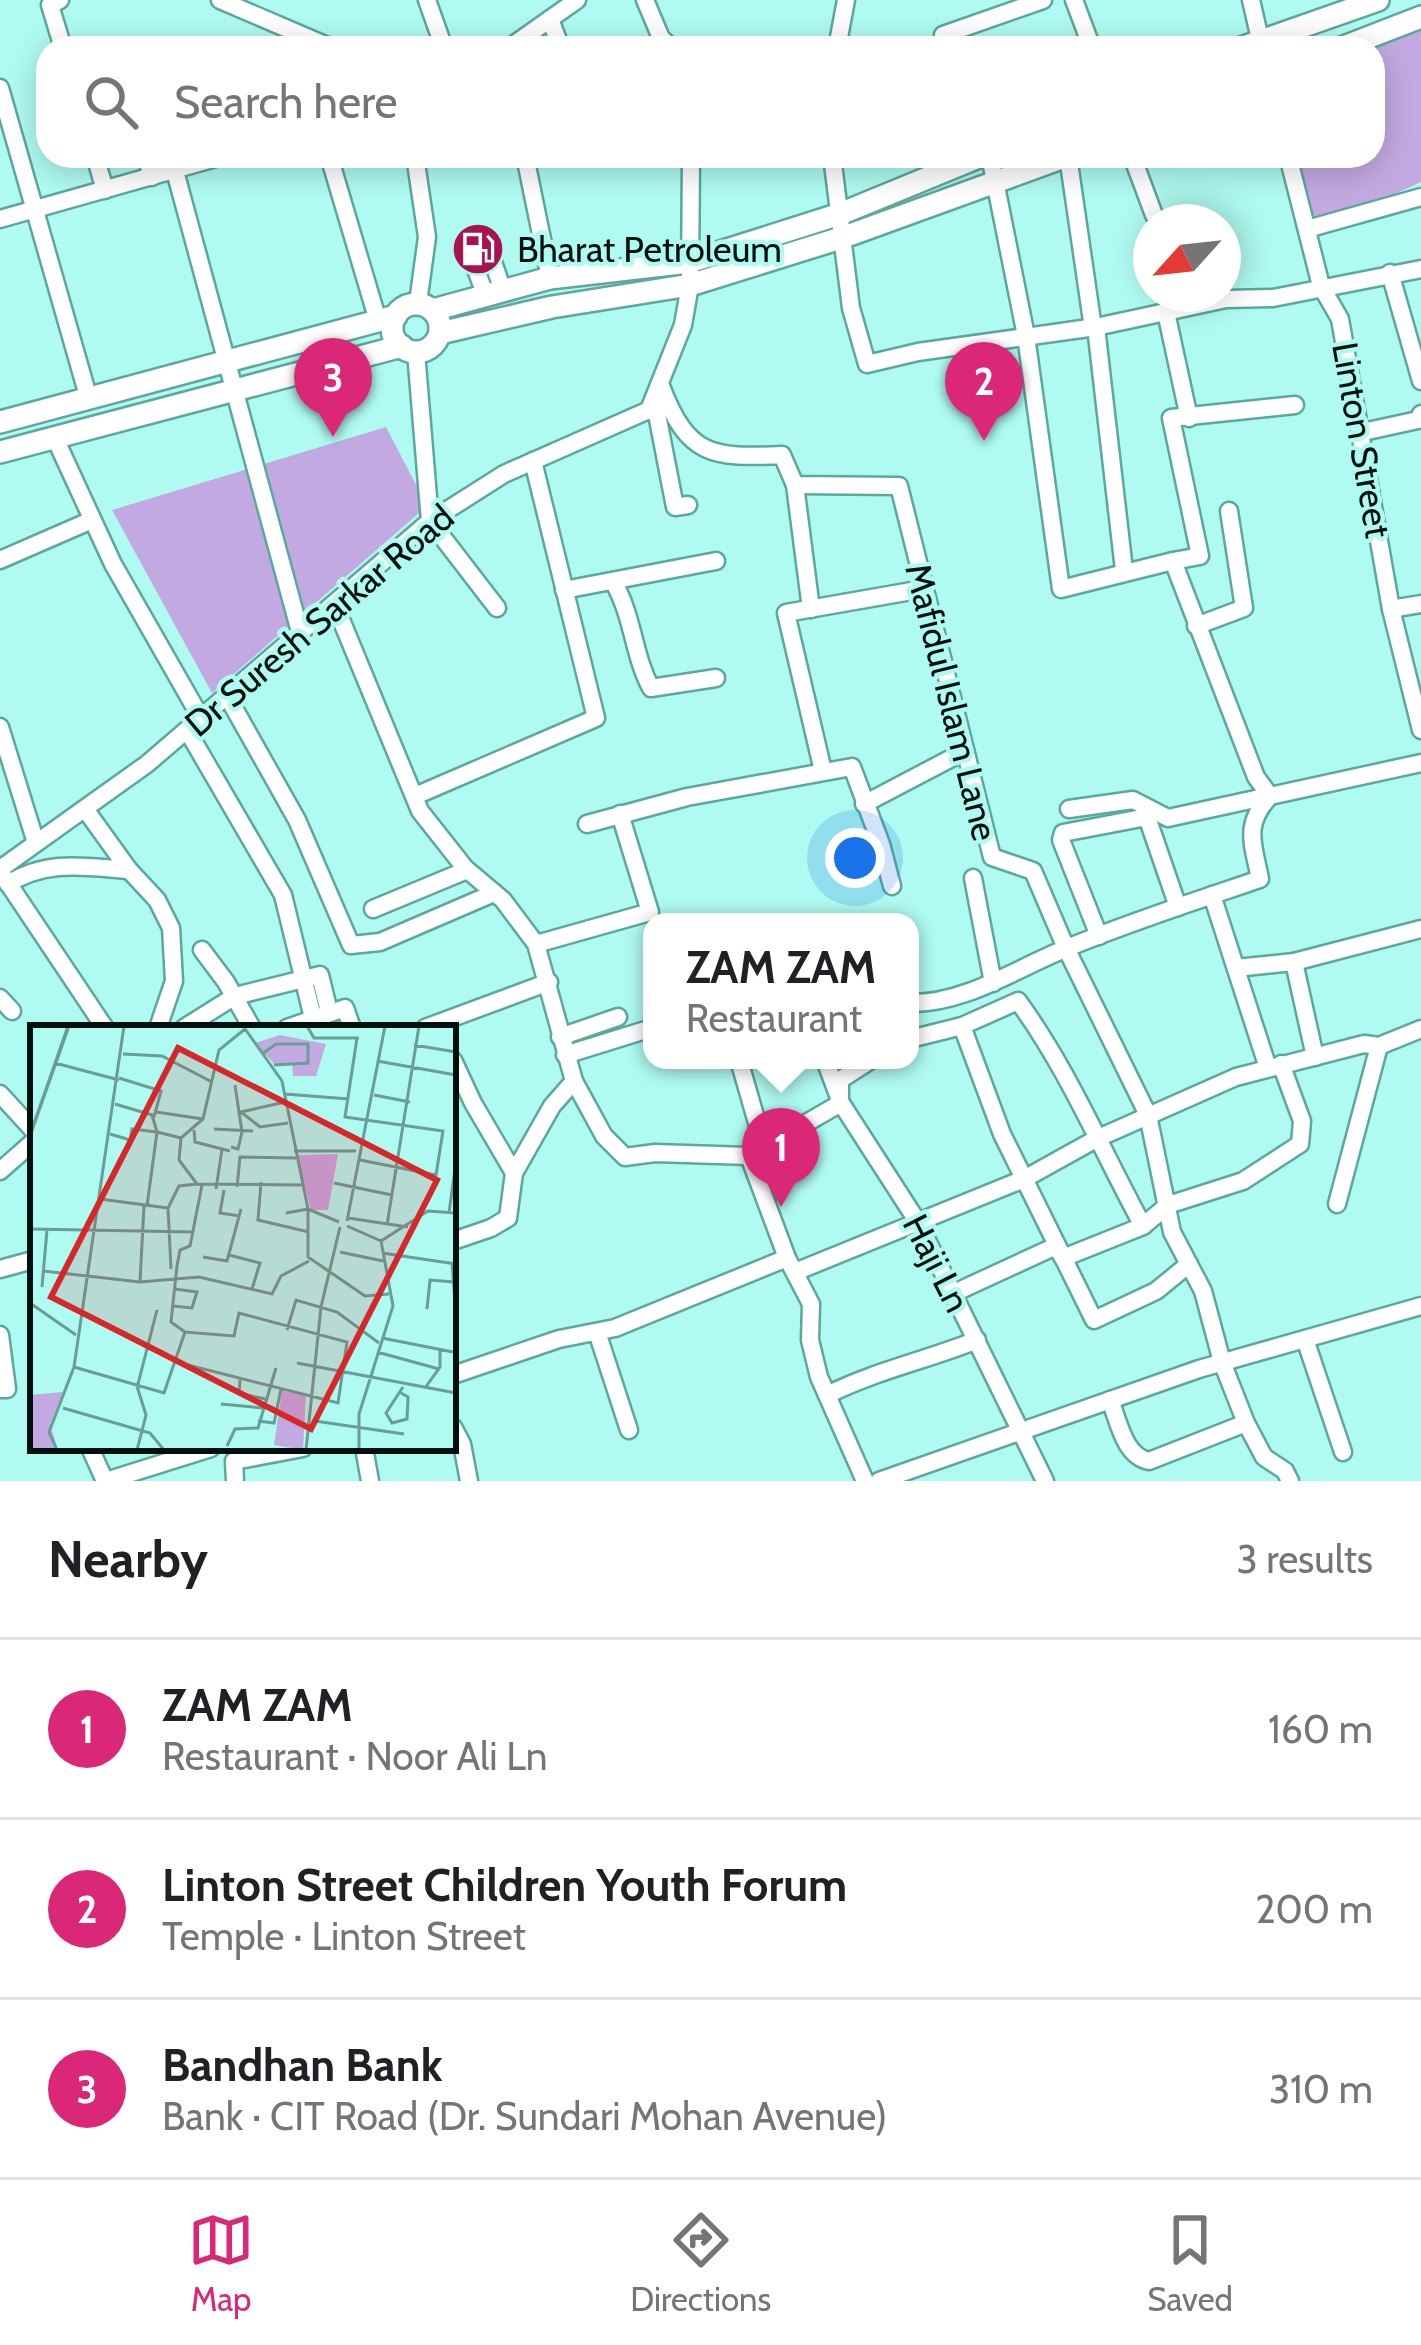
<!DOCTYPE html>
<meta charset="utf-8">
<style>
body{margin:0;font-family:Cabin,sans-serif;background:#f2f2f2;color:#202124}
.compass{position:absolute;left:1133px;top:204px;width:108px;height:108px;border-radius:50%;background:#fff;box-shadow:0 6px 30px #0003;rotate:243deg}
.you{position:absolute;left:855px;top:858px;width:42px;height:42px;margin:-30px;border:9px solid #fff;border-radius:50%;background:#1a73e8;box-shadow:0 0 0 18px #1a73e833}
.badge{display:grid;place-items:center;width:78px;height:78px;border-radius:50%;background:#db2777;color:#fff;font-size:39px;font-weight:700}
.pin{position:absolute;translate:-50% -99px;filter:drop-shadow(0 3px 6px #0008)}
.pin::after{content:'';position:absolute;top:63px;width:42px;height:36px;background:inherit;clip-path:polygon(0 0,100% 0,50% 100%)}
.popup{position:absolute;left:643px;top:913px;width:276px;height:156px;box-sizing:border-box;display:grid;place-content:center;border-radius:24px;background:#fff;filter:drop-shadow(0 3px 9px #0005);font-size:39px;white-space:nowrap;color:#757577}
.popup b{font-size:45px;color:#202124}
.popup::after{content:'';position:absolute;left:50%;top:100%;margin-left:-24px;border:24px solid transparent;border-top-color:#fff}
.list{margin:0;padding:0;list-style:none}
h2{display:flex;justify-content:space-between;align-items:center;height:156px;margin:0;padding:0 48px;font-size:51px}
h2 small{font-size:39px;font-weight:400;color:#757577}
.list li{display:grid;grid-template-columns:78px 1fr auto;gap:36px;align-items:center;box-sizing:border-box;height:180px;padding:0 48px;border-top:3px solid #e0e0e0}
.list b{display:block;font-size:45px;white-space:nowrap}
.list p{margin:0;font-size:39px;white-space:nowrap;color:#757577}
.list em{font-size:39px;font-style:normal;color:#757577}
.icon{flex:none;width:66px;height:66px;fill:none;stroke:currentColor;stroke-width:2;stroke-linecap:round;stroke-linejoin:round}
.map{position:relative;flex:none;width:1421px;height:1481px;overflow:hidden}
.search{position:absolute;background:#fff;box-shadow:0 6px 30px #0003;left:36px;right:36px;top:36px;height:132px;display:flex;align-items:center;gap:30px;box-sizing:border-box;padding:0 42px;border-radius:36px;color:#757577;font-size:45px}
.sheet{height:696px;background:#fff}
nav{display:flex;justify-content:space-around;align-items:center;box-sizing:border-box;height:168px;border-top:3px solid #e0e0e0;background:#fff;font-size:33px;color:#757577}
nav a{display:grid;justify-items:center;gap:6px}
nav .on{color:#db2777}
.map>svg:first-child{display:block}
</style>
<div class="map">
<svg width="1421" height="1481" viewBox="0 0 1421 1481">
<rect width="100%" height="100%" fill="#affbf1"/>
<!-- green -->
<g fill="#c3a9e1">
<polygon points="1421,28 1421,182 1364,208 1313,216 1299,202 1290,156 1373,156 1373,48 1368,48"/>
<polygon points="386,427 427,506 212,693 112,510"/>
</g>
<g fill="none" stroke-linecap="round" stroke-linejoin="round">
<!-- minor casing -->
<g stroke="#5ca79e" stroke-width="21">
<g id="minor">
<polyline points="60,0 50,5 63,48"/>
<polyline points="220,0 332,48"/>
<polyline points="427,0 444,48"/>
<polyline points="645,0 661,38 672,48"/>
<polyline points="1074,0 1092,48"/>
<polyline points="1251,0 1262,48"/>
<polyline points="550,19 561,48"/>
<polyline points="509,48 577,0"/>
<polyline points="837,48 846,0"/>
<polyline points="947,48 943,35 1043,0"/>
<polyline points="0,88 88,396"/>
<polyline points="95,156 105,190"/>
<polyline points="146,156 152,177"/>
<polyline points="329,156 378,321"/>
<polyline points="415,156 427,237 418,303"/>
<polyline points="525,156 550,278"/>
<polyline points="832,156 851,308 867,364 918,352 1096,327 1226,299 1273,298 1421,269"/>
<polyline points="990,156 1026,336 1061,589 1173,561 1256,777 1270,796 1421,763"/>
<polyline points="1068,156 1093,328"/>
<polyline points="1132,156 1154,215"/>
<polyline points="1288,156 1321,286 1340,319 1391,609 1421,730"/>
<polyline points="175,171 300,632"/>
<polyline points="0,219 223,156"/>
<polyline points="1307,229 1421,197"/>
<polyline points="1390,273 1421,381"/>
<polyline points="485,294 474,264 481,257 492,259 502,288"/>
<polyline points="1166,312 1189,418"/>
<polyline points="1096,327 1124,570"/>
<polyline points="416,352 430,521 497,608"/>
<path d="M661,386C688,457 712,458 782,455L795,485L899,486L992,857L1033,871L1066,948L1148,1115L1172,1232L1203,1291L1222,1362L1246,1423L1264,1457L1285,1471L1290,1481"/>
<polyline points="648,411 656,409 675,507 688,505"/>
<polyline points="1363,432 1418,420 1421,414"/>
<polyline points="54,436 113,564 201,718"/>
<polyline points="795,485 811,609"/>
<polyline points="0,560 92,520"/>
<polyline points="1173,561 1200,556 1171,418 1295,405"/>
<path d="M613,581C634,618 633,655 651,688L716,678"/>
<polyline points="564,590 716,561"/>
<polyline points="335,605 420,811 465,868 503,900 536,944 574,1081 552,1106 514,1173 508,1218 491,1228 453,1241"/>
<polyline points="1391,609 1421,604"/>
<polyline points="1196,626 1244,608 1229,511"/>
<polyline points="226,694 297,820 351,945 380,942 494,893"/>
<polyline points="0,727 36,843"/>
<polyline points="187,730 283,895 313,1018"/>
<polyline points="823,771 786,613 923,589"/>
<polyline points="415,796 596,718 533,461"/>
<polyline points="864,804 965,751"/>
<polyline points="85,809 129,870 157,900 171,928 174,981 158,1028"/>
<polyline points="1069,809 1133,800 1168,818 1269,796"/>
<polyline points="587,824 687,797 852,767 881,844 892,886"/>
<polyline points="0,869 147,764 430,521 504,474 649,410 683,325 690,285 691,156"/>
<polyline points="0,871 105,1028"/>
<polyline points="973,878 993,983"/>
<path d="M8,884C47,859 85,867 129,870"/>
<polyline points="1212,895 1268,1068"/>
<polyline points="373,909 467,870"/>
<polyline points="1099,936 1061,840 1063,833 1147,817 1178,907"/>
<polyline points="536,944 650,912 620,814"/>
<polyline points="202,950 226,982 252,1028"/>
<polyline points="1294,962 1315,1057"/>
<polyline points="1236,968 1294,962 1421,929"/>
<polyline points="0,998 12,1011"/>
<path d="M910,1003C965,1004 1017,968 1067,948C1130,922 1195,901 1260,879C1253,843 1243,825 1270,796"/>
<polyline points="962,1026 1002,1134 1094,1320 1156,1291 1189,1264"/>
<polyline points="184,1028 235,996 320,975 329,1012"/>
<polyline points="287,1028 345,1008 352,1028"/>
<polyline points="425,1028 549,982"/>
<polyline points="560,1037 618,1017"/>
<path d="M910,1039L962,1026L1018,1001C1069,1071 1102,1151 1143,1226"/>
<polyline points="565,1055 652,1028"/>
<polyline points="453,1060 473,1103 514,1173"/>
<polyline points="739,1060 764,1147"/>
<polyline points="825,1060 841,1103 919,1224 1045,1481"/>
<polyline points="574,1081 604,1136 625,1157 655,1153 749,1156"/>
<polyline points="0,1094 33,1130"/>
<polyline points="840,1096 840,1080 871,1060"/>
<polyline points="749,1156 787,1258 811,1304 810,1340 819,1377 865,1481"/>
<polyline points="749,1156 841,1103"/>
<polyline points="0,1171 33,1142"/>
<polyline points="1337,1204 1379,1046"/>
<polyline points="0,1269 33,1260"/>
<polyline points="795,1272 1024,1179 1096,1139 1236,1077 1364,1044 1379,1046 1421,1029"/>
<polyline points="954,1293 1056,1246 1063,1258 1143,1226 1168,1205 1243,1181 1300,1144 1302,1121 1281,1064"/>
<polyline points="597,1332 629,1430"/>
<polyline points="0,1335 7,1389 0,1389"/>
<polyline points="1305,1339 1343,1452"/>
<polyline points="453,1375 559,1339 615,1328 787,1258"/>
<path d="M827,1395C875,1371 927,1360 977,1340"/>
<path d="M1110,1400C1119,1422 1124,1456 1149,1461L1246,1423"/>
<polyline points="453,1427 462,1444 469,1481"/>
<polyline points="90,1448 105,1481"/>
<polyline points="364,1448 370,1481"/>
<polyline points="106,1481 211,1448"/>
<polyline points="235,1481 234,1461 303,1448"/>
<polyline points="879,1481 1199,1369 1421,1306"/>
</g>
</g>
<!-- major casing -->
<g stroke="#5ca79e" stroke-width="26">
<g id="major">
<polyline points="1241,48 1378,0"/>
<polyline points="1341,48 1421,17"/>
<circle cx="416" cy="328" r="24"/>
<polyline points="433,310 550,278 689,262 840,214 981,156"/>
<polyline points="440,333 552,307 690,285 844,237 1067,156"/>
<polyline points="0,422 396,316"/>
<polyline points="0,452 402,346"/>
</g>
</g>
<!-- minor -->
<use href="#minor" stroke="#fff" stroke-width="16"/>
<!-- major -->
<use href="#major" stroke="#fff" stroke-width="21"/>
</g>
<!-- icons -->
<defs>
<g id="fuel-disc" transform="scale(2.7)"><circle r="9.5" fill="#a7134d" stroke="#affbf1"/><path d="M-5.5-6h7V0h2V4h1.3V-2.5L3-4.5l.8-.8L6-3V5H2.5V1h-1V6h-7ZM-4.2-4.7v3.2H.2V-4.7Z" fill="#fff"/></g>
</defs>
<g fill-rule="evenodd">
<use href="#fuel-disc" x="478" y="249"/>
</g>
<g text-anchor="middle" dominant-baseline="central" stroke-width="9" stroke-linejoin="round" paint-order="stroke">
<!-- poi labels -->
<g font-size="36" fill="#00100d" stroke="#affbf1" text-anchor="start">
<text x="517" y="249">Bharat Petroleum</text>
</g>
<!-- street labels -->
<g font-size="36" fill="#00100d" stroke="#affbf1">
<text transform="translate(1362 440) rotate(80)">Linton Street</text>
<text transform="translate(319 620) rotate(-40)">Dr Suresh Sarkar Road</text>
<text transform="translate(952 702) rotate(76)">Mafidul Islam Lane</text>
<text transform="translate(937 1263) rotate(63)">Haji Ln</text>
</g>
</g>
<!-- overview -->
<g transform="translate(30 1025)">
<rect width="426" height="426" fill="#affbf1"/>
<path d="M250,10L296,19L286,51H263L262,39L246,41L225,18ZM308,129L298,185H281L267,130ZM252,366L276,370L273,425L244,420ZM33,367L20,399L28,425H0V370Z" fill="#c3a9e1"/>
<path fill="none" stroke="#699d96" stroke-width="3" d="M213,1L252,56L278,184V232L335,271L359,269M277,1L284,13H329M327,13L315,92L413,106L406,150L330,135M384,20L426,27M93,29L132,31L182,57M232,29L246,19H278V38L244,40M347,36L426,50M25,38L89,55M89,53L131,66L124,92M255,69L319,74M344,70L380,77M255,77L211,87L230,102L258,98M85,79L122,90L127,107L151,113L149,135L167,159L272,160M126,87L173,94M184,104L223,106M164,105L165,117L200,126M80,109L100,115L102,104L127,107L117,181M0,110L38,1M0,111L39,1M151,113L173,94L189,25L215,4M201,122L208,124L212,107L205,60M264,126H326M231,157L228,195L279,207M304,158L362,170M207,162L210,132L266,133M186,164L192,124M194,165L190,188L210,191M70,174L138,183M138,183L141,244M138,183L149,161L167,159M256,188L278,184L309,197M419,188L426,137M318,193L378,202M317,196L355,1M357,200L389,1M317,201L351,216L363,281L329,389V425M0,204L164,207M351,216L398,186L426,188M310,227L353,236M352,228L426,239M199,230L230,238L222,264M173,232L197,236L211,184M422,237L426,292M13,246L110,257L169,252L242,269L251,251L279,236M110,257L114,181M12,262L17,205M0,278L46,310M143,281L162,283L167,267L145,264M397,284L400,255L424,257M257,305L266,275L307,287L349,318M155,307L141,297L147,241L150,225L160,221L172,160M352,313L423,327M347,327L409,344M267,338L426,368M44,342L134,368L155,307L204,311L209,288L317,317L308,378L146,337M210,355L209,368L235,374M106,358L116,390L107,425M108,359L127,285M395,363L410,342V325M371,368L378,372L377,394L362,398L356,388L373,362M191,379L233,383M33,383L120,408L134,425M228,396L244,398L251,364M285,396L374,409M197,421L205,404L228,403L246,343M27,425L19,407L44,342L94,1M276,425L291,282L310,202"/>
<path fill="#d62828" fill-opacity="0.15" stroke="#d62828" stroke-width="6" d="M148,23L407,155L281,404L21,272Z"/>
<rect width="426" height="426" fill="none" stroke="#00100d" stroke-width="6"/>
</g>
</svg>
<svg class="compass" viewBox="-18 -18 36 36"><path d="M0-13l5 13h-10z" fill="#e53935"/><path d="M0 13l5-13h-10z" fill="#757577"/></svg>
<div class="you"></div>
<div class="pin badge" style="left:781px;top:1207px">1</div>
<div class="popup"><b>ZAM ZAM</b>Restaurant</div>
<div class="pin badge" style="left:984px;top:441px">2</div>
<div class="pin badge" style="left:333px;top:437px">3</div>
<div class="search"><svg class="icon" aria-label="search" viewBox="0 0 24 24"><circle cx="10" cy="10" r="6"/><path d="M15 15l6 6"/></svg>Search here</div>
</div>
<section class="sheet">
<h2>Nearby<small>3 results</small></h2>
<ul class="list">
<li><span class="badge">1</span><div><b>ZAM ZAM</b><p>Restaurant · Noor Ali Ln</p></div><em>160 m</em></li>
<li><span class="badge">2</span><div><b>Linton Street Children Youth Forum</b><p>Temple · Linton Street</p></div><em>200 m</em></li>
<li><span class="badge">3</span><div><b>Bandhan Bank</b><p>Bank · CIT Road (Dr. Sundari Mohan Avenue)</p></div><em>310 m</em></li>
</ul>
</section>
<nav>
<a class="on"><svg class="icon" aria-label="map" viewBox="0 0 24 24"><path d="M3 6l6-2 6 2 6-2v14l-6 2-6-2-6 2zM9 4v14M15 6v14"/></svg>Map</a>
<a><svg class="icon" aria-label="directions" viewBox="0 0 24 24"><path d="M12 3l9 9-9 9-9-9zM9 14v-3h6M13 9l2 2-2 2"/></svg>Directions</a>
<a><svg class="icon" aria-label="saved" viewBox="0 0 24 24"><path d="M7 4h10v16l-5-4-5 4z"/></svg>Saved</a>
</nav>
